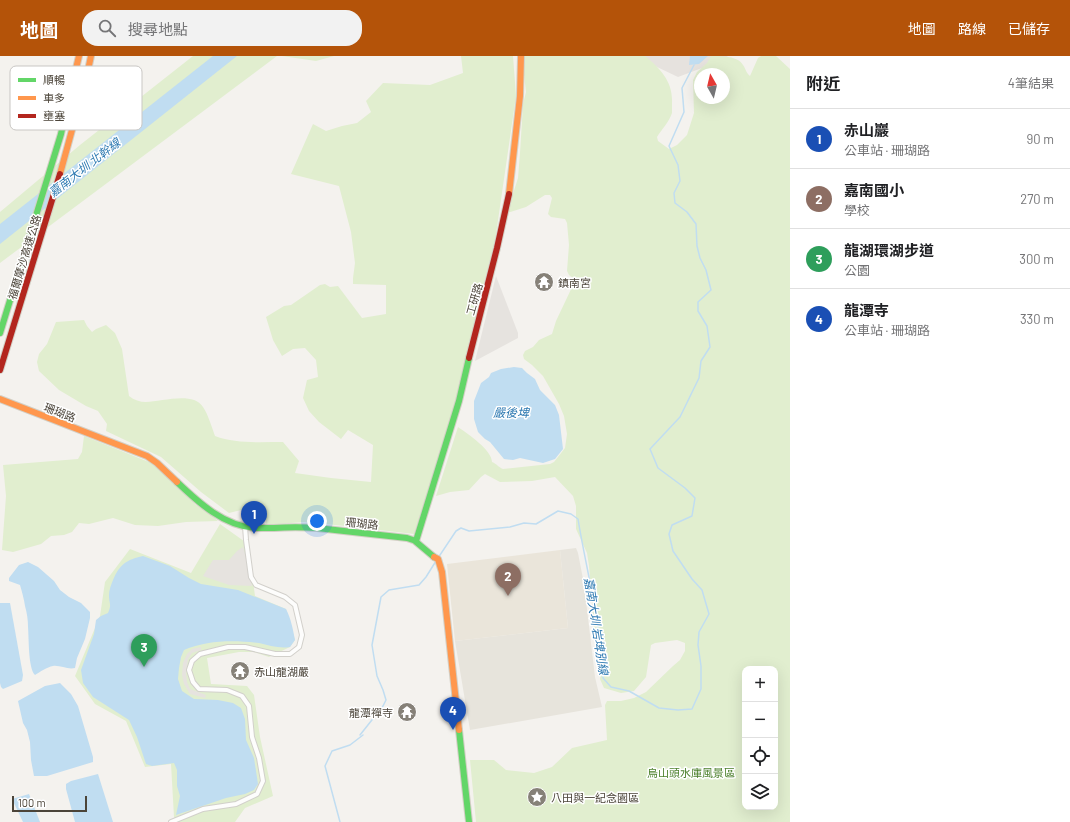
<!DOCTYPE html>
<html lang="zh-TW">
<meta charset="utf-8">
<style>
body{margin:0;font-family:Barlow,"Noto Sans TC",sans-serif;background:#f2f2f2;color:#202124}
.controls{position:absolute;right:12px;bottom:12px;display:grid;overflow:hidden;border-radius:8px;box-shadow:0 4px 16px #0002}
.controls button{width:36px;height:36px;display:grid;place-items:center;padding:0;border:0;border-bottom:1px solid #e0e0e0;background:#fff;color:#202124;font:20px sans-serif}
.compass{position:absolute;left:694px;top:12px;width:36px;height:36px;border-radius:50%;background:#fff;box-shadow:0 4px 16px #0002;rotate:352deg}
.scale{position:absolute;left:12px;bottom:10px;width:75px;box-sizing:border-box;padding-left:4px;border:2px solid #4b4439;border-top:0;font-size:11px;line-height:14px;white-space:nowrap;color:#4b4439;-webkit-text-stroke:3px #fff;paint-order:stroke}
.you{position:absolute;left:317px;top:465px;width:14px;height:14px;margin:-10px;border:3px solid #fff;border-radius:50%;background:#1a73e8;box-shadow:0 0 0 6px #1a73e833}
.badge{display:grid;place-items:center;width:26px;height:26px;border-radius:50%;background:#b45309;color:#fff;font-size:13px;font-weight:700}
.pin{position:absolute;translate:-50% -33px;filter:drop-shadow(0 1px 2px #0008)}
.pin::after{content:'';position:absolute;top:21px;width:14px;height:12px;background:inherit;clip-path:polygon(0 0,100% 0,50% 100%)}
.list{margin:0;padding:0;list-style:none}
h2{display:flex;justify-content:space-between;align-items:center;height:52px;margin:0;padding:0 16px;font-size:17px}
h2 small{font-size:13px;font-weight:400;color:#757577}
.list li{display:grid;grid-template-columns:26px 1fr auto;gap:12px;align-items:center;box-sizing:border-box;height:60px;padding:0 16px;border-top:1px solid #e0e0e0}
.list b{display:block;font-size:15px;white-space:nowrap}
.list p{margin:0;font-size:13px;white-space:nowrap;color:#757577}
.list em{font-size:13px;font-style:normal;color:#757577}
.icon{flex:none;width:22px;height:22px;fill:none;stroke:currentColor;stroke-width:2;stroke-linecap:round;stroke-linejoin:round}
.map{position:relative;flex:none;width:790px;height:766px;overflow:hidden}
header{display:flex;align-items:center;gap:24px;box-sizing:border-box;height:56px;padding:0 20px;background:#b45309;color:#fff}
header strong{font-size:19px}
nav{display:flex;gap:22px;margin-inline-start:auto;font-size:14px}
.search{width:280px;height:36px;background:#f2f2f2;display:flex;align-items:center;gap:10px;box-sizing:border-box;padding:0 14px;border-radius:16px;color:#757577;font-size:15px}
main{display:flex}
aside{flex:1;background:#fff}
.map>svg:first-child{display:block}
</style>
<header>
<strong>地圖</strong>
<div class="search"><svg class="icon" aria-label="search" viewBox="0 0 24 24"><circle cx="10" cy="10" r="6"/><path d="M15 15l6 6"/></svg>搜尋地點</div>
<nav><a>地圖</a><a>路線</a><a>已儲存</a></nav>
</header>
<main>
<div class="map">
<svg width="790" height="766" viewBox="0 0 790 766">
<rect width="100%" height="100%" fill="#f4f2ee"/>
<!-- residential -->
<polygon fill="#e7e4dc" points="576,492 578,497 584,528 595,621 602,651 470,674 455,585 568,572 560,494"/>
<!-- industrial -->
<polygon fill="#e6e2de" points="634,0 728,0 718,6 678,21"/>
<!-- education -->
<polygon fill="#eae5da" points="560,494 568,572 455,585 447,508"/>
<!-- green -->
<g fill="#e1eecf" fill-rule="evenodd">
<polygon points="193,0 277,0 0,207 0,156 80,89"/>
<polygon points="282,0 334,0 316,5"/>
<path d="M461,0H513L516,40L495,185L480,242L457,343L414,478L345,470L304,466L266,469V462L249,452L229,457L201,436L161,401L106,375L107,368L98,355L86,350L59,334L39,315L37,306L39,298L47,288L56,266L84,264L87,270L92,276L96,273L106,269L115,277L122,293L129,340C134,344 140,346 146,346C161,346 193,335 203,351C208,358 212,372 215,380C236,388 261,386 283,386L299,405L295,417L331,422L371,426L373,389L348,374L341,383L319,366L309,355L303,342L307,324L318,321L316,304L305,292L293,293L282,300L273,284L266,261L284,250L291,249L320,229L325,228L330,231L338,230L362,262L386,258V229L353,228V222L355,207L351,176L339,130L291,118L313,68L326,75L342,70L357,67L371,56L366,45L383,27L430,29L463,17Z"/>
<path d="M522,0H645C661,13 673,26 672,47C672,50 672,54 672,57C669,66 662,73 657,81L658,85L669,93L677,89L687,79L694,57L693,24L697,16L707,7L711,0C722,0 738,0 743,9C746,13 746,17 750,20L758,2L761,0H776L790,13V766H476L470,704H494L506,714L534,717L552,711L572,692L607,684L605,649L607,645H621L634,642L646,636L673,610L680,604L685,595V587L677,584L655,587L651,589L646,621L634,635L621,637L604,632L600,623L602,610L601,599L594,572L589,510L587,497L576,473V450L573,440L555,421L532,425L500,426L485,418L481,421L469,434L450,436L436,440L458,371C468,378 492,394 492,406C497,408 498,411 503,413L550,408L554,406L565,392L567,378L564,360L559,348L543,320L532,309L524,303L523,299L525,295L533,291L539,284L552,278L556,265L574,227L573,222L569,219L567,215L569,189L567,167L565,163L551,161L548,158L552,142L550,139H545L526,151L507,157L518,122L520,97L523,48L526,36ZM700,18H724V42H700ZM745,613H775V751H745Z"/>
<polygon points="84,380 149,406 163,416 184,436 196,449 208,456 218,465 186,466 158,470 135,469 113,462 89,468 79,467 72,476 64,479 51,480 41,488 13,496 2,494 6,440 3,409 78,403 82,396"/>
<polygon points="220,468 248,488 255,540 286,553 295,584 290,591 269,601 254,596 239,596 207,602 211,628 247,630 254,639 260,681 273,740 245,752 235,766 176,766 174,761 171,708 145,711 126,665 95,648 75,620 100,560 105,526 130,493 191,517"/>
</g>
<!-- parking -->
<g fill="#e6e3df">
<polygon points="496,220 518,277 518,282 475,305"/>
<polygon points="243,491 247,504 252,530 229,529 203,520 213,504 229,504 237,495"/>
<polygon points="201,591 201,594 192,597 188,603 186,617 187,626 190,633 206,639 205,642 190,638 184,628 182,619 183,607 187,598 192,593"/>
</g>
<!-- water -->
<g fill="#c0ddf1">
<polygon points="213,0 237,0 0,188 0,168"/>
<polygon points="690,0 708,0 699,8 689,9"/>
<polygon points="514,311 522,312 527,317 535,323 540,334 555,349 559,359 563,393 555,403 543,407 520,402 513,404 504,403 490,386 485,383 478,376 474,363 474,345 481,327 489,321 491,317 501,313"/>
<path d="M143,500L170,510L189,522L201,528L238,534L286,553C291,563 293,573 295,584L290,591C279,593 269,589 259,587C234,584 207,584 184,594L181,601L179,612L178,623L182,635L194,643L218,644L233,647L241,652L245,663L246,684L254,702L258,728L254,734L245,738L226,742L176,759L180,740L177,730V714L174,707L152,710L146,708L137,681L129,664L93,641L83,627L81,614L94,578L96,564L101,560L108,557C112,548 109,548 109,539C109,534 111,529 113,524C120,508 126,504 143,500Z"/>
<path d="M28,506L38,511L54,525L60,534L69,541L81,547L90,556V562L85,583L77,602L75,612C68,614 60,609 53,610C47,611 40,616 35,619C28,612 29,582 28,571C28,564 27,557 25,550C24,543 22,536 20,529L9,525V522L19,509Z"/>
<polygon points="0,547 10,547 23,619 22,625 3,633 1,631 0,627"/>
<polygon points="60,627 71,638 78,650 93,701 93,706 47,720 34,720 31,704 30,686 27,674 23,667 18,645 45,630"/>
<polygon points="98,718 113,766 75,766 66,733 66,728 71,725"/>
<polygon points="29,738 40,766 23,766 12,743"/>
</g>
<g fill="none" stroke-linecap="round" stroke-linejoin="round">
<!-- stream -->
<g stroke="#c0ddf1" stroke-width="1.5">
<path d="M438,502L456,475L461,472L469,475L510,471L524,467L536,468L558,455L571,458L578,463C584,500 593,536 598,573C601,589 603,605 603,622L611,631L629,635L659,652L678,654L692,653L701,633V610L698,589L699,576L709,558L702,534L692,523L673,495L669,478L672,469L692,460L695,442L685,432L658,412L650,393L680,361L699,322L701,305L710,291L707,270L698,255V246L711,234L706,214L700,202L697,190L696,168L687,156L675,147L674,137L680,125L678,109L669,90L684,56L682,32L694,9"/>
<polyline points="360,679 383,650 386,644 383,634 377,620 372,589 381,541 389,534 419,529 426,521 436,505"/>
<polyline points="340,766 325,710 332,695 350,689 363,679"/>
</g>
<!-- street casing -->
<g stroke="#d2d0cb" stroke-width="6">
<polyline id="street" points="171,766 203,753 236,748 257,738 263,725 259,702 252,681 249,650 242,640 227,634 199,633 193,626 189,614 192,605 200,598 228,591 245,591 275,598 290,598 299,591 302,579 295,549 285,541 256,529 251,521 246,484 245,470"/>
</g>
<!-- fast casing -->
<g stroke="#d3cfc5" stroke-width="8">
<g id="fast">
<polyline points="0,277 61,78 67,50"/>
<path d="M177,426C199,447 224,470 255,472C261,472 268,472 274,472C288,471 303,471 317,472L407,482L416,485H415L434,501"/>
<polyline points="416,485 459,345 469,302"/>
<polyline points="459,674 469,766"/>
</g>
</g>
<!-- slow casing -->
<g stroke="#d3cfc5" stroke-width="8">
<g id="slow">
<polyline points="67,50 79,0"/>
<polyline points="60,118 87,19 91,0"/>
<polyline points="509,138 520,40 521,0"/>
<polyline points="0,343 147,400 157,407 177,426"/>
<polyline points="434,501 438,503 442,516 459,674"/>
</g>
</g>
<!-- jam casing -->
<g stroke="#d3cfc5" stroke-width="8">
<g id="jam">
<polyline points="469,302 497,192 509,138"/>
<polyline points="0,314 60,118"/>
</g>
</g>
<!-- street -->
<use href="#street" stroke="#fdfdfc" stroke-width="4"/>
<!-- fast -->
<use href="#fast" stroke="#63d668" stroke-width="6"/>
<!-- slow -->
<use href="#slow" stroke="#ff974d" stroke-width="6"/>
<!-- jam -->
<use href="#jam" stroke="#b3261e" stroke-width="6"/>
</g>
<!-- icons -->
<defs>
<g id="temple-disc" transform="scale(1)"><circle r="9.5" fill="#868178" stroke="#fff"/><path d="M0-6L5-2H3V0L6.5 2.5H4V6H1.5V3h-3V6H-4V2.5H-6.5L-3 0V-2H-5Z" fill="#fff"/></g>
<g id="sight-disc" transform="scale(1)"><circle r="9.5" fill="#868178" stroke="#fff"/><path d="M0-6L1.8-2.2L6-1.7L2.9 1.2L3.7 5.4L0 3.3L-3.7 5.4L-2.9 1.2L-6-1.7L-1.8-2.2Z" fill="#fff"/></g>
</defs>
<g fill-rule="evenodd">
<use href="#temple-disc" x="544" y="226"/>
<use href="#temple-disc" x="240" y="615"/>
<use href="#temple-disc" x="407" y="656"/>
<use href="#sight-disc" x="537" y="741"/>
</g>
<g text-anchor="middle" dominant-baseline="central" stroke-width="3" stroke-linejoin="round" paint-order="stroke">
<!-- street labels -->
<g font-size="11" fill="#4b4439" stroke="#fff">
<text transform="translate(24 201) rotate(-73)">福爾摩沙高速公路</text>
<text transform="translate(474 243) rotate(-74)">工研路</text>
<text transform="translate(60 356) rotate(21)">珊瑚路</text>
<text transform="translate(362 467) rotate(6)">珊瑚路</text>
</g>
<!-- poi labels -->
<g font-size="11" fill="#4b4439" stroke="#fff" text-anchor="start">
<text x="558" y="226">鎮南宮</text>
<text x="254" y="615">赤山龍湖嚴</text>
<text x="393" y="656" text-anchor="end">龍潭禪寺</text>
<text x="551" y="741">八田與一紀念園區</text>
</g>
<!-- park labels -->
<g font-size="11" fill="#4a7f2a" stroke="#fff">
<text x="691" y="716">烏山頭水庫風景區</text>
</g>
<!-- water labels -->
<g font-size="12" font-style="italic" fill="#2e7ab2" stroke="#fff">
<text transform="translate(84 111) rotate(-38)">嘉南大圳 北幹線</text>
<text x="511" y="356">嚴後埤</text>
<text transform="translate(597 570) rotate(81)">嘉南大圳 岩埤別線</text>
</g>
</g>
<!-- legend -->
<rect x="10" y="10" width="132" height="64" rx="6" fill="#fff" stroke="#c9c7c4" stroke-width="1"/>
<rect x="18" y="22" width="18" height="4" fill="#63d668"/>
<rect x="18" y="40" width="18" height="4" fill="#ff974d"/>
<rect x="18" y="58" width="18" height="4" fill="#b3261e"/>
<g font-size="11" fill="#4b4439">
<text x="43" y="28">順暢</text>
<text x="43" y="46">車多</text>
<text x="43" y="64">壅塞</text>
</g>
</svg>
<div class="controls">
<button>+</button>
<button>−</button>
<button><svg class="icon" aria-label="locate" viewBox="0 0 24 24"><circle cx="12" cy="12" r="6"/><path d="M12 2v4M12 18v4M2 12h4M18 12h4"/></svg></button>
<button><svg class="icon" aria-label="layers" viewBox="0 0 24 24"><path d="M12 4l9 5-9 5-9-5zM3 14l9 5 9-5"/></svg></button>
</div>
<svg class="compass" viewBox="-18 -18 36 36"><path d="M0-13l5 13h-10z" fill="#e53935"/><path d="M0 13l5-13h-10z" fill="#757577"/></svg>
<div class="scale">100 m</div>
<div class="you"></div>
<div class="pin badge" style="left:254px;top:478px;background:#1a4fb4">1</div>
<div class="pin badge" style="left:508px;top:540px;background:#8d6e63">2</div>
<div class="pin badge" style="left:144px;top:611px;background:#2e9e5b">3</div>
<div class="pin badge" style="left:453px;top:674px;background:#1a4fb4">4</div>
</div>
<aside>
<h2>附近<small>4筆結果</small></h2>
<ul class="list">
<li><span class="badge" style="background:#1a4fb4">1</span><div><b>赤山巖</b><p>公車站 · 珊瑚路</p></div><em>90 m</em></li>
<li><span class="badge" style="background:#8d6e63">2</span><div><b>嘉南國小</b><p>學校</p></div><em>270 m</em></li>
<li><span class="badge" style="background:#2e9e5b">3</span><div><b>龍湖環湖步道</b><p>公園</p></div><em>300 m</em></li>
<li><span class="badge" style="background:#1a4fb4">4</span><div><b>龍潭寺</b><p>公車站 · 珊瑚路</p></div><em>330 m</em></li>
</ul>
</aside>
</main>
